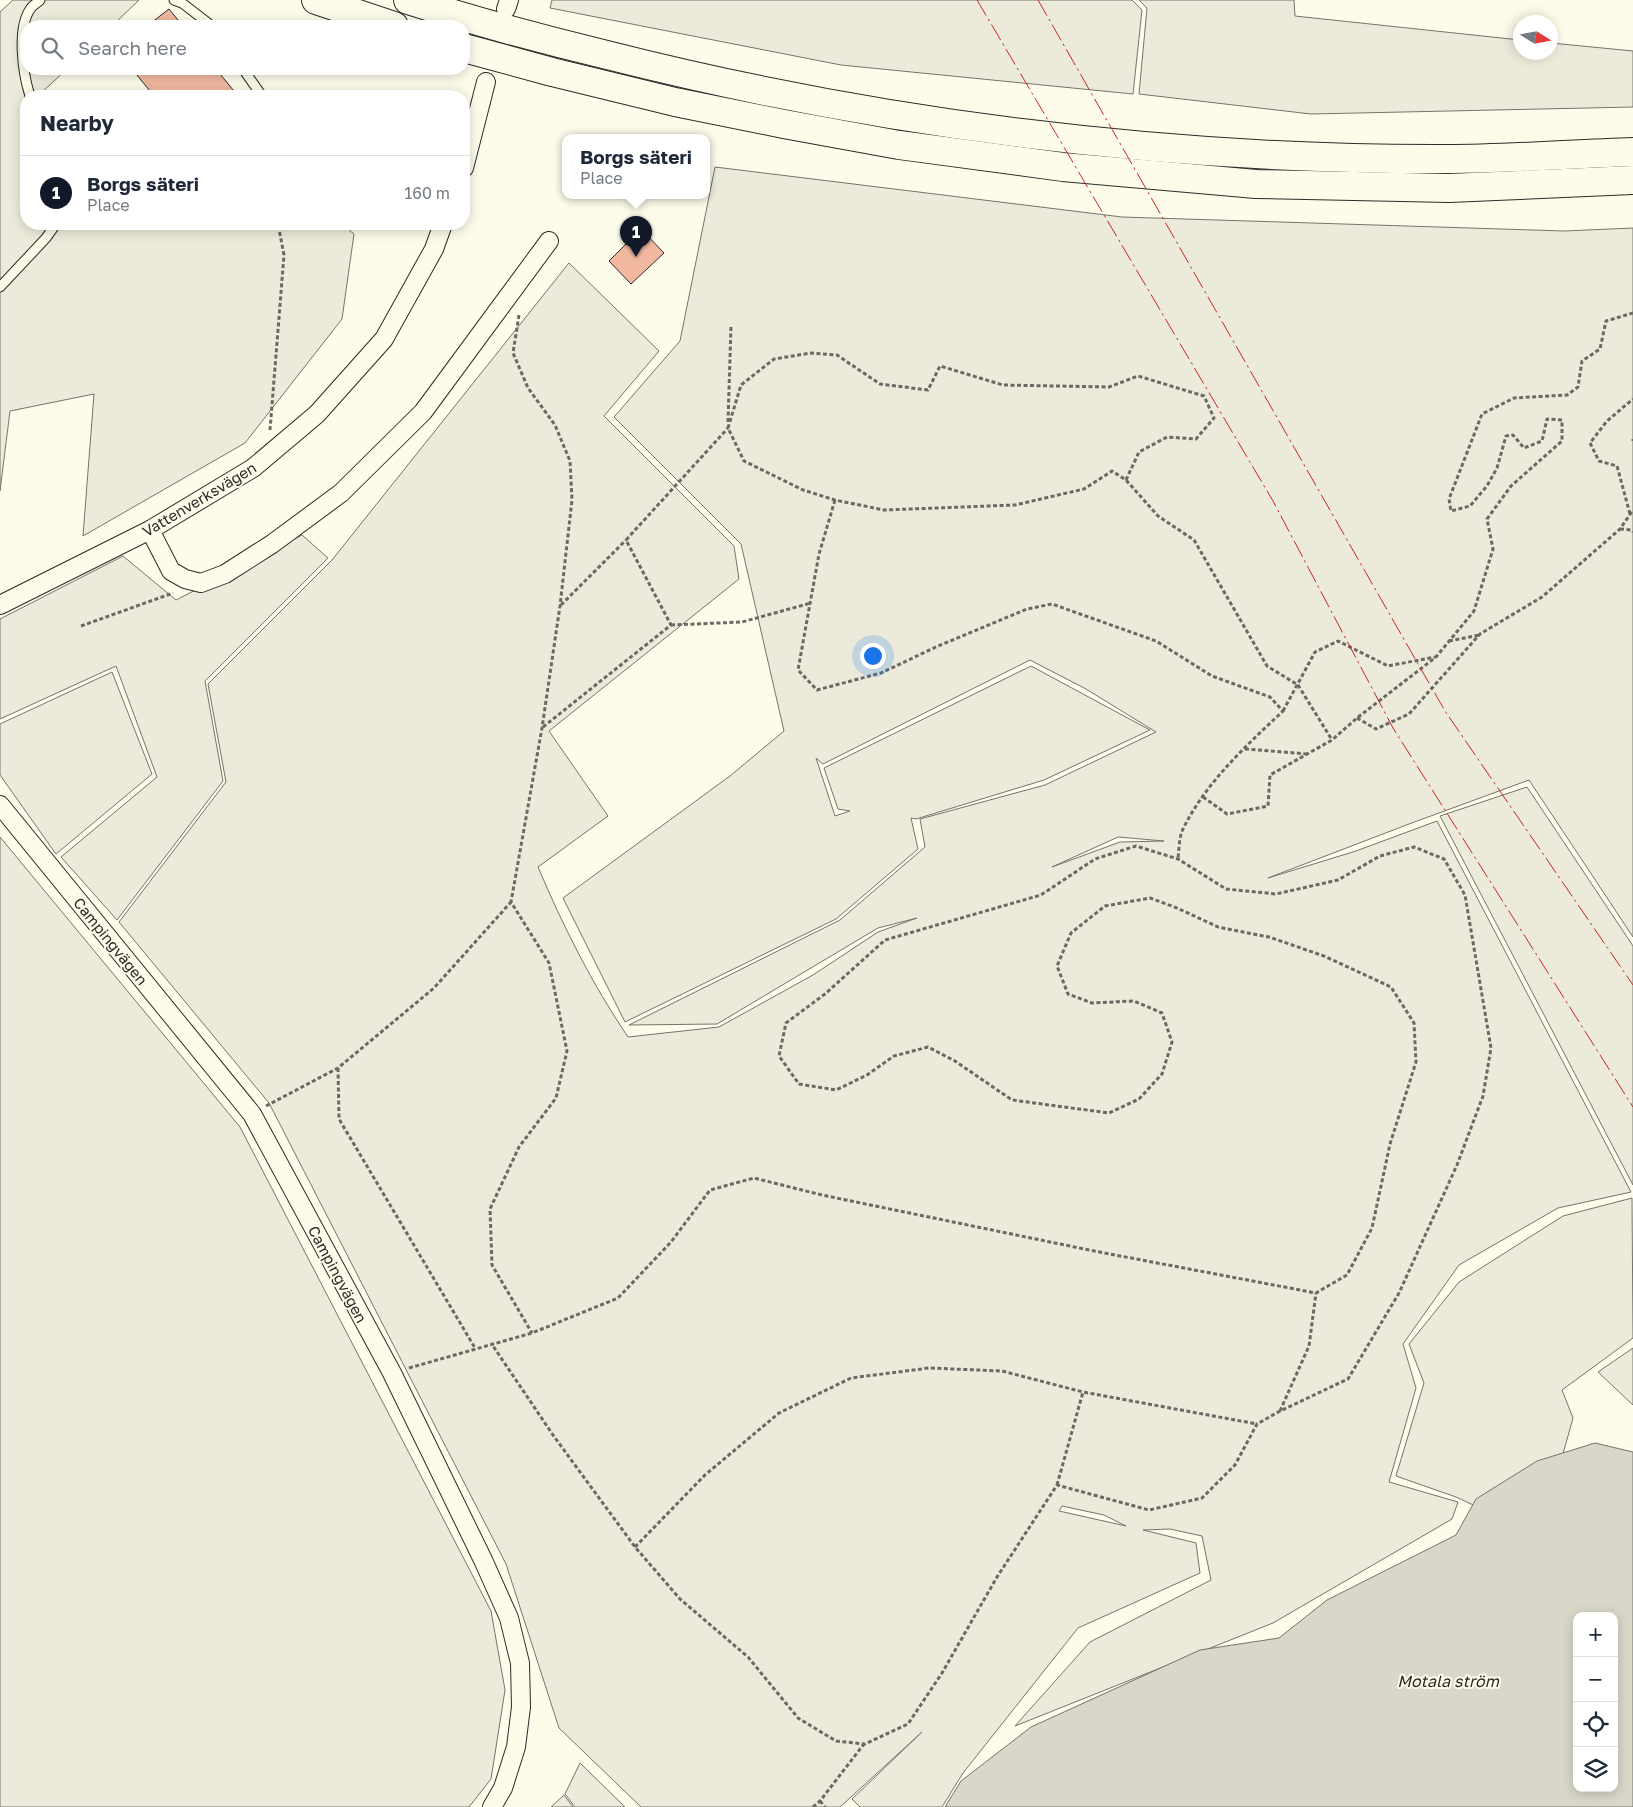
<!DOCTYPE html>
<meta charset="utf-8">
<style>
body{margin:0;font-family:"Golos Text",sans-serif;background:#f6f6f7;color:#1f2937}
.controls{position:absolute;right:15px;bottom:15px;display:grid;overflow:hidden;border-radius:10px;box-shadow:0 2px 12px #0003}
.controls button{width:45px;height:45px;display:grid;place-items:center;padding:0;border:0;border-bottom:1px solid #e0e1e3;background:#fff;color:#1f2937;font:25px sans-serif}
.compass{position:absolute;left:1513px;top:15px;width:45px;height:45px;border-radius:50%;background:#fff;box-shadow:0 2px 12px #0003;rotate:101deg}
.you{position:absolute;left:872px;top:655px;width:18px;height:18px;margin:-12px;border:4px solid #fff;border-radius:50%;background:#1a73e8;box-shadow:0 0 0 8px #1a73e833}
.badge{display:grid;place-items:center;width:32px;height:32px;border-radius:50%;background:#111827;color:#fff;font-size:16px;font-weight:700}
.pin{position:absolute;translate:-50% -41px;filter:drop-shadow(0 1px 2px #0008)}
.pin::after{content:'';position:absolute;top:26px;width:18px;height:15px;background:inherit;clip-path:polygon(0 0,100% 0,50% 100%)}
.popup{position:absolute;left:562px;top:134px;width:148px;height:65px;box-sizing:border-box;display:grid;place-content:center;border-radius:10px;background:#fff;filter:drop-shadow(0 1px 4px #0005);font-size:16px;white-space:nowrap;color:#747a83}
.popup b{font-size:19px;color:#1f2937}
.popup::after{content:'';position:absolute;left:50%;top:100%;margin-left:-10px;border:10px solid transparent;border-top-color:#fff}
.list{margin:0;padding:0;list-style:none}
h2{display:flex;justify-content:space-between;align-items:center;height:65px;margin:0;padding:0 20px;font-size:21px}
h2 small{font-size:16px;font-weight:400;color:#747a83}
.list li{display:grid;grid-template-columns:32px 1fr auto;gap:15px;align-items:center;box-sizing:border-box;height:75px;padding:0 20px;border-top:1px solid #e0e1e3}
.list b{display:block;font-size:19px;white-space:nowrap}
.list p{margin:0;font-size:16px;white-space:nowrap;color:#747a83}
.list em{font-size:16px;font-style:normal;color:#747a83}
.icon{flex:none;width:28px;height:28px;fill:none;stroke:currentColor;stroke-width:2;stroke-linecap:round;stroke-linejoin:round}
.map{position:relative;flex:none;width:1633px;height:1807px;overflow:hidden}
.search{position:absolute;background:#fff;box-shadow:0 2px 12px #0003;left:20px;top:20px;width:450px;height:55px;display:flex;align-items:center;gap:12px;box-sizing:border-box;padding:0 18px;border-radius:20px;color:#747a83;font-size:19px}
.panel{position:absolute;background:#fff;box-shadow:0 2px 12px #0003;left:20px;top:90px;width:450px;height:140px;border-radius:20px}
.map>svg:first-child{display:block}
</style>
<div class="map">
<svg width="1633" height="1807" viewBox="0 0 1633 1807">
<rect width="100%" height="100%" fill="#fdfbea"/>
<!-- green -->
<g fill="#ecebdb" stroke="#74746e" fill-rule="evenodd">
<polygon points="13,0 139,0 112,26 26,26 26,69 67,69 41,93 44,96 26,96 26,224 342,224 354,234 342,319 245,443 83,536 94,394 10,411 0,491 0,12"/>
<polygon points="552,0 1132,0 1142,10 1133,94 841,65 550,8"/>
<polygon points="1139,0 1294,0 1295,16 1520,40 1520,52 1550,52 1551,43 1633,51 1633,107 1311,114 1139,94 1147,8"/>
<path d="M715,167L1122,217L1564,231L1633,228V937L1529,780L1409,824L1268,878L1356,851L1437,821L1631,1192L1558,1208L1459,1265L1403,1344L1416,1388L1389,1482L1458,1502L1452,1519L1273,1623L1015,1726L1090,1642L1211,1580L1202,1536L1170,1529L1143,1530L1196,1543L1200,1573L1078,1628L963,1773L942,1807H860L852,1799L922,1732L840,1807H641L559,1728L506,1564L269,1103L119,922L226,782L208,684L332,560L569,263L659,351L604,416L734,546L739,579L549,731L608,816L538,867C563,926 592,984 628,1037L719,1027L813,975L878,932L917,918L878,928L717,1024L629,1025L840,920L925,847L920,819L1045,785L1156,732L1086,689L1030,660L823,764L816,758L835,816L850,811L838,809L824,768L1031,666L1150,730L1044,780L916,819L911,818L918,849L836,919L625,1022L563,898L730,776L784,731L741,544L614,417L680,341ZM1118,837L1164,841L1120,842L1052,867ZM1062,1506L1104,1515L1126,1526L1059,1511Z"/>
<polygon points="302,535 328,558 205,681 223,781 117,920 61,857 157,777 116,666 0,719 0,619 123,556 176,600"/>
<polygon points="112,672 152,774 56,854 0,775 0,724"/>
<polygon points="1527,787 1633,946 1633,1185 1440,816"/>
<polygon points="0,837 240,1127 491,1611 505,1690 491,1779 469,1807 0,1807"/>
<polygon points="1632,1198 1633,1338 1562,1390 1573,1418 1540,1536 1456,1497 1396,1476 1424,1383 1409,1344 1459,1282 1563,1216"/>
<polygon points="1633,1348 1633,1405 1598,1372"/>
<polygon points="580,1763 625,1807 575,1807 565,1794"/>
<polygon points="564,1795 573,1807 551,1807"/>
</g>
<!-- water -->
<path fill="#d8d7c9" stroke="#74746e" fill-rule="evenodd" d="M1595,1443L1633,1452V1807H945L961,1781L1031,1727L1200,1650L1279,1638L1327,1600L1456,1535L1476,1499L1537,1461ZM1577,1616H1614V1788H1577Z"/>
<!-- building -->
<g fill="#f2b8a0" stroke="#2b2b2b">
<polygon points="169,9 183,26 147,26"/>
<polygon points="132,69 216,69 238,96 154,96"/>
<polygon points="641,229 664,253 631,284 609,261"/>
</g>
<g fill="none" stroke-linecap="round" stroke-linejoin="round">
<!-- lane casing -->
<g stroke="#2b2b2b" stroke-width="11">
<g id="lane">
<polyline points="174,0 182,3 212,26"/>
<polyline points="243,69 262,96"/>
<path d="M30,96C23,74 16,28 31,8C33,5 37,3 40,0"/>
<polyline points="0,287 46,238 56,224"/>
</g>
</g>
<!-- street casing -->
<g stroke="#2b2b2b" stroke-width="20">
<g id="street">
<polyline points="506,9 509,0"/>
<polyline points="464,168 486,82"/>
<polyline points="150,530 171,571 185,579 201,583 225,574 272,544 341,493 423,412 549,241"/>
<polyline points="0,605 150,530 253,468 317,414 384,339 434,249 443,224"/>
<polyline points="0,805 252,1114 392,1373 484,1562 509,1618 520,1663 521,1707 516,1747 503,1788 492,1807"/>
</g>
</g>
<!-- highway casing -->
<g stroke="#2b2b2b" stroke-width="30">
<g id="highway">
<polyline points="316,0 394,26"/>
<path d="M408,0C474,21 540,39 607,55C879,124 1165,160 1446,159C1508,159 1571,154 1633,152"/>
<polyline points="464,48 552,72 675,102 784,124 899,145 1063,167 1256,184 1449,188 1633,180"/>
</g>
</g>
<!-- path -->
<g stroke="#6a6964" stroke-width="3" stroke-dasharray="4 2.5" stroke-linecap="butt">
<polyline points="519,315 513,353 528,388 555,425 570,461 572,500 560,606 542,728 511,902 549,963 567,1051 556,1098 519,1147 490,1209 492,1265 532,1333"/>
<polyline points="728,422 731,325"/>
<polyline points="270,430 284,255 278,224"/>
<polyline points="1633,439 1633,441"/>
<polyline points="1126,480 1139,452 1167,437 1196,439 1214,418 1204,396 1138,376 1109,387 1003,385 940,366 928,390 880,384 837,355 811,353 774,359 741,385 728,428 744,461 803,490 835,500 884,510 1015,505 1084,489 1112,471 1126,480 1158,516 1194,540 1267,666 1298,685 1332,740"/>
<path d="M835,500L819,554L798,670L817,690L881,673L936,647L1027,609L1052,604L1156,641L1212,676L1270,697L1283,711C1246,746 1206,782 1183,829C1179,837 1179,850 1178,859"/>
<polyline points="1630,514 1617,466 1599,461 1590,443 1607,421 1633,399"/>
<polyline points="1620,529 1631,530 1633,532"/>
<polyline points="561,605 626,540"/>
<polyline points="671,625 742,622 811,603"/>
<polyline points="81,626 173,593"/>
<polyline points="1449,641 1480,635"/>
<polyline points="1283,711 1315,652 1338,641 1388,666 1435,657"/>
<polyline points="1357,718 1376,729 1409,714 1480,634 1542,597 1620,529 1633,510"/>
<polyline points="543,727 671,625 626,540 728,428"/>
<polyline points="1245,749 1308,754"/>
<polyline points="1203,797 1227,814 1268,806 1270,775 1332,740 1357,718 1436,657 1474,611 1493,549 1487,519 1511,486 1562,441 1562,420 1547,419 1542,441 1524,448 1513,435 1506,436 1497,468 1487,486 1470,506 1451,511 1449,499 1482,414 1514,398 1567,395 1578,387 1582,361 1600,349 1606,321 1633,313"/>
<polyline points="338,1068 339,1119 475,1348"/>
<polyline points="266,1106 338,1068 434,988 511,902"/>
<polyline points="409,1368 532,1333 618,1298 671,1242 710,1190 754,1178 822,1195 1094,1251 1316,1293 1347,1275 1372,1228 1390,1144 1416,1062 1414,1023 1391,987 1324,956 1269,937 1218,927 1177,908 1150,898 1105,906 1071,933 1057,966 1068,994 1092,1003 1134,1001 1162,1013 1172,1042 1162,1074 1139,1099 1109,1113 1012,1100 955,1061 928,1047 894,1056 867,1075 836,1090 799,1084 779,1056 786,1023 825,994 885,940 1041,895 1095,859 1136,846 1178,859 1226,889 1276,894 1338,880 1380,856 1414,847 1444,859 1465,895 1491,1048 1483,1096 1457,1165 1399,1293 1348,1379 1280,1411 1257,1424 1235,1465 1202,1498 1149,1510 1057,1485 997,1577 942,1673 908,1724 865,1744 836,1741 798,1718 748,1657 680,1599 635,1547 553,1435 491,1343"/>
<polyline points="1280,1411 1309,1346 1316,1293"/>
<polyline points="1057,1485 1083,1392"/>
<polyline points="635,1547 705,1475 779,1413 851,1378 929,1368 1002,1371 1083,1392 1257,1424"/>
<polyline points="820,1801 825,1807"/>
<polyline points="813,1807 820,1801 864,1744"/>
</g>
<!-- lane -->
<use href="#lane" stroke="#fdfbea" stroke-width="9"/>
<!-- street -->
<use href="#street" stroke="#fdfbea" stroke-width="18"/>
<!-- highway -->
<use href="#highway" stroke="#fdfbea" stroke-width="28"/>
<!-- power -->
<g stroke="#c62828" stroke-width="1" stroke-dasharray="18 4 2.5 4" stroke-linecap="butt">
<polyline points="977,0 1273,501 1393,728 1633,1107"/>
<polyline points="1038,0 1445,711 1633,985"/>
</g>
</g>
<g text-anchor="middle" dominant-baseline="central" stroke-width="4" stroke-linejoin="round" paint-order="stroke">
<!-- street labels -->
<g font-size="15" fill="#2b2b2b" stroke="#fdfbea">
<text transform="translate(199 499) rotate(-31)">Vattenverksvägen</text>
<text transform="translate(111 941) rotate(51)">Campingvägen</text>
<text transform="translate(338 1274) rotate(62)">Campingvägen</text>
</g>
<!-- water labels -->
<g font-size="16" font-style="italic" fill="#2b2b2b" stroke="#fdfbea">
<text x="1448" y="1681">Motala ström</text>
</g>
</g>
</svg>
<div class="controls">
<button>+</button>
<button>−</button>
<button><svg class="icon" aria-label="locate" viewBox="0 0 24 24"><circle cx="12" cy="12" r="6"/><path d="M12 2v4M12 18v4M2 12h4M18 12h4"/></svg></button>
<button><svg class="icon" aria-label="layers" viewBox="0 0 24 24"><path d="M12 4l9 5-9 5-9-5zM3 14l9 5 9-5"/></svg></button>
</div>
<svg class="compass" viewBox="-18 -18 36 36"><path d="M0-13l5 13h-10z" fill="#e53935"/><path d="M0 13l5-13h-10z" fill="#747a83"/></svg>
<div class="you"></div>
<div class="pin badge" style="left:636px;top:257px">1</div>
<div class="popup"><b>Borgs säteri</b>Place</div>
<div class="search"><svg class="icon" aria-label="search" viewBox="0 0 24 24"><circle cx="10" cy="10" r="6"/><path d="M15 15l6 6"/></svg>Search here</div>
<section class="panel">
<h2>Nearby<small></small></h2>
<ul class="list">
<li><span class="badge">1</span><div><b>Borgs säteri</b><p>Place</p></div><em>160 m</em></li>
</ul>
</section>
</div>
